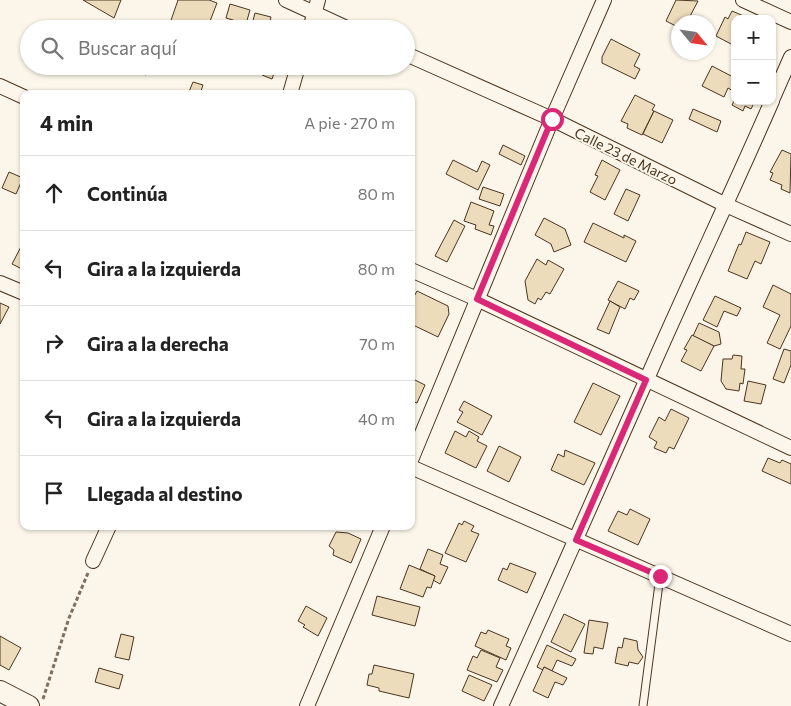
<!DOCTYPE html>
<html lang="es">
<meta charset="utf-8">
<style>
body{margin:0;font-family:Commissioner,sans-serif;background:#f6f6f6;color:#222}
.controls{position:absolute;right:15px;top:15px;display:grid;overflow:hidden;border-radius:10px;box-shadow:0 1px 4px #0004}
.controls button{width:45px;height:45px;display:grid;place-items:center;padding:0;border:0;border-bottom:1px solid #e0e0e0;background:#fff;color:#222;font:25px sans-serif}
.compass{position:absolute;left:671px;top:15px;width:45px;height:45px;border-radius:50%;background:#fff;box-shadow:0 1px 4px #0004;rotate:119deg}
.stop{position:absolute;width:15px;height:15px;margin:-11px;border:4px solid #db2777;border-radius:50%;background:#fff}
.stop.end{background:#db2777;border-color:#fff;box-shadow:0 1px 5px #0008}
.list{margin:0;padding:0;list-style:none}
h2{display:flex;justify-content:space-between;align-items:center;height:65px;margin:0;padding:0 20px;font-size:21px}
h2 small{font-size:16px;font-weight:400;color:#767676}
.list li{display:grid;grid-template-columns:32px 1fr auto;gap:15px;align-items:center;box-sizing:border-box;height:75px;padding:0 20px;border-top:1px solid #e0e0e0}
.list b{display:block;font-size:19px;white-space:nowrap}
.list em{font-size:16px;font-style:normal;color:#767676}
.icon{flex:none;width:28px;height:28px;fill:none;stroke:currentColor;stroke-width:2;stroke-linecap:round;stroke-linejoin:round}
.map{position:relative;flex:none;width:791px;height:706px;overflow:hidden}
.search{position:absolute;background:#fff;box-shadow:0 1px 4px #0004;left:20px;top:20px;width:395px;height:55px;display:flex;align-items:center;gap:12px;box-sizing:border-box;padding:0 18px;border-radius:28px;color:#767676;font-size:19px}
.panel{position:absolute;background:#fff;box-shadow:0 1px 4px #0004;left:20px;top:90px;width:395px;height:440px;border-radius:10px}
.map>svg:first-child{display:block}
</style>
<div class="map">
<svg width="791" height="706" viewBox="0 0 791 706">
<rect width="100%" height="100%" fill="#fbf6e9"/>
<!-- building -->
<g fill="#ecdcbc" stroke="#4a3520">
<polygon points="83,0 121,0 114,18"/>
<polygon points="178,0 209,0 217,3 207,29 168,29"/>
<polygon points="676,0 698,1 687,22 678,22 678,27 666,21"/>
<polygon points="230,4 250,10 246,24 226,18"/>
<polygon points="732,11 746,17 745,19 735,19 733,45 716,36 725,17 728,19"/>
<polygon points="255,13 271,17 268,29 259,29 259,26 252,24"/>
<polygon points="611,39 640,54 634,66 640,69 635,79 602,63 602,57"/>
<polygon points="124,66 149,66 146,75"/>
<polygon points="252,66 268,66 276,68 272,79 262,75 264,70"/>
<polygon points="712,66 735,78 735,92 728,88 724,97 702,86"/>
<polygon points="193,82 203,85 200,94 188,94"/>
<polygon points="635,95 655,105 652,110 654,111 642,135 627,128 628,124 621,121"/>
<polygon points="735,99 735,101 755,101 751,109 745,106 743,111 732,105"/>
<polygon points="693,109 721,121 717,132 689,119"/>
<polygon points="654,111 673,120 662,143 643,134"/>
<polygon points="503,145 525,156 521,165 499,154"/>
<polygon points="782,150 791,154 790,193 781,189 782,185 770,180 773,173 770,172"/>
<polygon points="453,160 477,172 482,161 490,165 478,190 446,174"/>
<polygon points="602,160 620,170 605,200 590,192 598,176 595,175"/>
<polygon points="9,172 23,178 16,194 2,188"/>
<polygon points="483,187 504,194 500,206 479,199"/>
<polygon points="626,189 640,195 628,221 614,214"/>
<polygon points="471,202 494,211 489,225 494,226 491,235 475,229 476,225 464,221"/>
<polygon points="544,218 565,229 571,245 554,252 551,244 535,235"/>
<polygon points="454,220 465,226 447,262 435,256"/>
<polygon points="593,223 624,238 624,235 636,241 626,262 584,242"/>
<polygon points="746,232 770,242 761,264 755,261 747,279 728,271 739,244 741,245"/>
<polygon points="24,241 24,270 12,264"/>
<polygon points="537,259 546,265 548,260 564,269 550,294 546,292 541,300 538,298 535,304 528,300 525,281"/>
<polygon points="618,281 639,291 634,300 630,298 625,309 608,300"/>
<polygon points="773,285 791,294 791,326 780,349 767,343 780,315 763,307"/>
<polygon points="417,291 448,306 449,314 438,337 411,324 411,302"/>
<polygon points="715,296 741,308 737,316 724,311 717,327 703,320"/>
<polygon points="610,301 620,307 609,334 597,329"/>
<polygon points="0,303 9,307 0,324"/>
<polygon points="699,323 719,332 721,344 714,346 693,336"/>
<polygon points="692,335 714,346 701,371 681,361 687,350 684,349"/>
<polygon points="784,349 791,351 791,365 784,383 773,379"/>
<polygon points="733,355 742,356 741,369 745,369 743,384 740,383 739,391 726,389 721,381 723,359 732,359"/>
<polygon points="411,378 425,385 417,403 411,401"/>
<polygon points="748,381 766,385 761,404 744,401"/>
<polygon points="593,383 620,396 601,435 574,422"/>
<polygon points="464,401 492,416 482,435 457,422 463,412 459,410"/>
<polygon points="671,409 689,418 674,449 669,447 666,453 654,448 657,442 649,437 659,417 665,421"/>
<polygon points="455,431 466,437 469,431 479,437 477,441 487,446 476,468 445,453"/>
<polygon points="499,446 521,457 509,482 487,471"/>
<polygon points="565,450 595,463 584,485 551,470 558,454 564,457"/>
<polygon points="768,458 780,463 782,460 791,464 791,484 762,471"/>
<polygon points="630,509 650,519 638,545 608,531 618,511 627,515"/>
<polygon points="464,521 474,526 471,531 479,534 466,562 445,553 459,523 462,525"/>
<polygon points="336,532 348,533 361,539 351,563 333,555 334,550 329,546"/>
<polygon points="428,549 443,555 440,564 448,567 440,584 433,580 435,576 420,569"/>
<polygon points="510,563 536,573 527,593 498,580 503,568 507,570"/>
<polygon points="409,565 435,576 431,588 427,587 423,597 400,589"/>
<polygon points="377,596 420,607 415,626 372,615"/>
<polygon points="306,606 327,618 318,636 303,627 305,625 298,621"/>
<polygon points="564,614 585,624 571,652 551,642"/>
<polygon points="589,620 608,623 603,649 594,647 593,654 584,653"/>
<polygon points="488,630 509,639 506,646 511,648 506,660 475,646 481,632 486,634"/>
<polygon points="121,634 134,637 129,660 115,657"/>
<polygon points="0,636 21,648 9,670 0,665"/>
<polygon points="624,638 637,641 638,650 643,657 638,664 629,662 628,666 615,663 618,647 622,648"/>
<polygon points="547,645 576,659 572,666 557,660 552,671 544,667 543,670 537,667"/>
<polygon points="481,650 500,658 496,667 503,670 497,682 467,670 473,656 477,658"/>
<polygon points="374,665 414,674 409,698 379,691 379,688 367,685 369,674 372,674"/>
<polygon points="544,667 567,678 563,685 555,682 548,698 533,691"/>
<polygon points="99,668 123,675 119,689 95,682"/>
<polygon points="469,675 492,685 484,701 462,691"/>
</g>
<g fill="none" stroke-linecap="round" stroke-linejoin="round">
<!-- service casing -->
<g stroke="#4a3520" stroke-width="9">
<polyline id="service" points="643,706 660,576"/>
</g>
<!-- minor casing -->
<g stroke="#4a3520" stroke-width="16">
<g id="minor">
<polyline points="286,0 349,29"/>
<polyline points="743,0 791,22"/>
<polyline points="310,29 318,0"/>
<polyline points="406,54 552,119 726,205 791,234"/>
<polyline points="0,86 24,97"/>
<polyline points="290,94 298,66"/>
<polyline points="772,100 791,57"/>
<polyline points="411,270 477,299 791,448"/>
<polyline points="0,283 24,293"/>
<polyline points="411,460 552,119 604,0"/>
<polyline points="411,467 791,634"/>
<polyline points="93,561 109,526"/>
<polyline points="307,706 383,526"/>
<path d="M501,706C550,598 598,489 646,381C687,287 731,195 772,101"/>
</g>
</g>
<!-- secondary casing -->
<g stroke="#4a3520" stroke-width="22">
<polyline id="secondary" points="0,691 29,706"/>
</g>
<!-- path -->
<polyline stroke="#7f6f5c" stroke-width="3" stroke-dasharray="4 2.5" stroke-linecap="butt" points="43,699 69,618 88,573"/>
<!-- service -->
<use href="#service" stroke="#fbf6e9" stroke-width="7"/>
<!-- minor -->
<use href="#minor" stroke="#fbf6e9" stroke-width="14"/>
<!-- secondary -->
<use href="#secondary" stroke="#fbf6e9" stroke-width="20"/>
</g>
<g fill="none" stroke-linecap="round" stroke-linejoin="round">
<!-- route -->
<polyline stroke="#db2777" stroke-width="6" points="552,119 477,299 646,380 576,540 660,576"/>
</g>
<g text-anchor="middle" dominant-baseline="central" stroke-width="4" stroke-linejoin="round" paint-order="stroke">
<!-- street labels -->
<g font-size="14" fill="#4a3520" stroke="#fbf6e9">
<text transform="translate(626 156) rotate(26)">Calle 23 de Marzo</text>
</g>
</g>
</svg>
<div class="controls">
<button>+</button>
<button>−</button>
</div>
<svg class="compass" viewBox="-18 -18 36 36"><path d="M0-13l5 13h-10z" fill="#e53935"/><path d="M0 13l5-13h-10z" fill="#767676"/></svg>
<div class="stop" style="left:552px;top:119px"></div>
<div class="stop end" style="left:660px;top:576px"></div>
<div class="search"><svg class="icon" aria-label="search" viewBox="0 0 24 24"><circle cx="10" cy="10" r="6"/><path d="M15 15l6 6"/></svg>Buscar aquí</div>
<section class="panel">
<h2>4 min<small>A pie · 270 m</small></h2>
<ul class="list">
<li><svg class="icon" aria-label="ahead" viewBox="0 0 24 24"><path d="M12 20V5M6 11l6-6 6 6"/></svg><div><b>Continúa</b></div><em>80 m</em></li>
<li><svg class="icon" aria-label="left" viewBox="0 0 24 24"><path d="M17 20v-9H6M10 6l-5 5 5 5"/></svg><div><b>Gira a la izquierda</b></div><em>80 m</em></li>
<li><svg class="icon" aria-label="right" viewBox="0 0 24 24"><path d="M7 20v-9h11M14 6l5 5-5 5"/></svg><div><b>Gira a la derecha</b></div><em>70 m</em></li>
<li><svg class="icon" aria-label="left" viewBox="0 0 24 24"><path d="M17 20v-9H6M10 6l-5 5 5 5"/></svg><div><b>Gira a la izquierda</b></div><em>40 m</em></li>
<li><svg class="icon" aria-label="arrive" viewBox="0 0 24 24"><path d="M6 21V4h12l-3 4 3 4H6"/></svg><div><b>Llegada al destino</b></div></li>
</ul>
</section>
</div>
